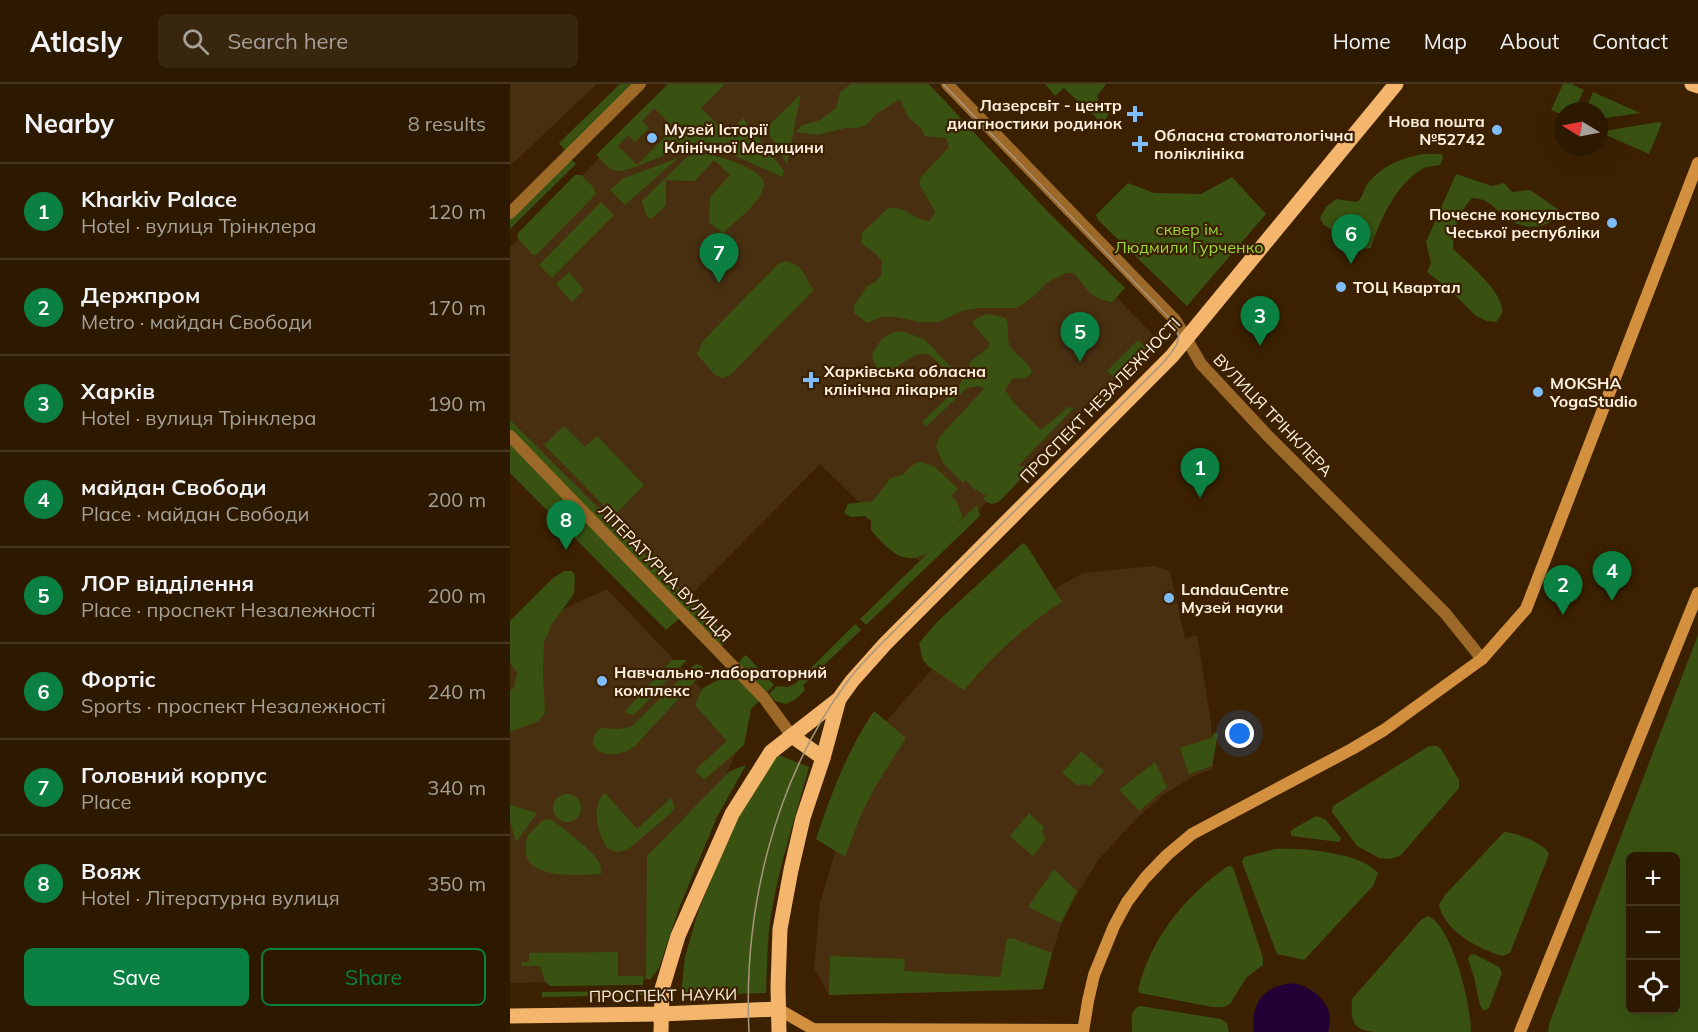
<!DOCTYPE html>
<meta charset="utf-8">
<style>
body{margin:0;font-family:Mulish,sans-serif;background:#38260f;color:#f1f3f6}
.controls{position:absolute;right:18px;bottom:18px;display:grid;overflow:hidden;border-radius:9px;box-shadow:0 6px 24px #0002}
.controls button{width:54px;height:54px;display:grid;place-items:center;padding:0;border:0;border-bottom:2px solid #483822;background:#2c1900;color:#f1f3f6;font:30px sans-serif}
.compass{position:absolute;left:1044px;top:18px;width:54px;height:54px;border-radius:50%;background:#2c1900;box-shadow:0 6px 24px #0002;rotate:280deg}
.you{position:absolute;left:730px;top:650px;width:21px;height:21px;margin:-15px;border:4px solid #fff;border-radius:50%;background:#1a73e8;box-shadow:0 0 0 9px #1a73e833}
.badge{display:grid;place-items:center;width:39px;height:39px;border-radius:50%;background:#0b8043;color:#fff;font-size:20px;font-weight:700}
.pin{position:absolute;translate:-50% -50px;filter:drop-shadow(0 2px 3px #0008)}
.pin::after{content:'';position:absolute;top:32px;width:21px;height:18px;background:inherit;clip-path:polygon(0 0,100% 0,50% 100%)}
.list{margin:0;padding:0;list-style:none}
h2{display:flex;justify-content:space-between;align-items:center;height:78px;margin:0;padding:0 24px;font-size:26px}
h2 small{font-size:20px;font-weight:400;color:#a6a099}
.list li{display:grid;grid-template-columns:39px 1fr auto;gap:18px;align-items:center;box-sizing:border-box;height:96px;padding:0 24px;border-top:2px solid #483822}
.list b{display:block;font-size:22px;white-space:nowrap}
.list p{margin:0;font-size:20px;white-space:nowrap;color:#a6a099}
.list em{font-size:20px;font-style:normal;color:#a6a099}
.actions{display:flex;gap:12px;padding:18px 24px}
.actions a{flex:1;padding:14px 0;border:2px solid #0b8043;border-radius:9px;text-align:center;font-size:21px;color:#0b8043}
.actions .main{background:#0b8043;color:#fff}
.icon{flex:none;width:33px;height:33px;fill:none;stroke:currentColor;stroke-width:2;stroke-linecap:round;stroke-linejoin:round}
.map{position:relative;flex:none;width:1188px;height:948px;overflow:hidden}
header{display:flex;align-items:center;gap:36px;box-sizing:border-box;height:84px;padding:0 30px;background:#2c1900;border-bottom:2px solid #483822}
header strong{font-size:28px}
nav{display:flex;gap:33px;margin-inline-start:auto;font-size:21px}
.search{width:420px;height:54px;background:#38260f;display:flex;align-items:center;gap:15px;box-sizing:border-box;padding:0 21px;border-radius:9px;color:#a6a099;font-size:22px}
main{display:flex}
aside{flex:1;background:#2c1900}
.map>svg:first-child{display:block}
</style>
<header>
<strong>Atlasly</strong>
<div class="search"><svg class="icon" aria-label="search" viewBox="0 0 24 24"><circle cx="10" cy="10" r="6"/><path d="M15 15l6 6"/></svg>Search here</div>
<nav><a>Home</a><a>Map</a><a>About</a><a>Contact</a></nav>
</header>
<main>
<aside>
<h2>Nearby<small>8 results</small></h2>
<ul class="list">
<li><span class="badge">1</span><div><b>Kharkiv Palace</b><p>Hotel · вулиця Трінклера</p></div><em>120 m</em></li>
<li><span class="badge">2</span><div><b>Держпром</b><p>Metro · майдан Свободи</p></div><em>170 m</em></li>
<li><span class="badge">3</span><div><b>Харків</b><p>Hotel · вулиця Трінклера</p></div><em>190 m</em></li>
<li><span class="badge">4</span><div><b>майдан Свободи</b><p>Place · майдан Свободи</p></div><em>200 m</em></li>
<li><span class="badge">5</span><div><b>ЛОР відділення</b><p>Place · проспект Незалежності</p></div><em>200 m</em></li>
<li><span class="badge">6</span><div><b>Фортiс</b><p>Sports · проспект Незалежності</p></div><em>240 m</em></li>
<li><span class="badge">7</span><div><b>Головний корпус</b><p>Place</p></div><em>340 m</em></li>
<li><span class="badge">8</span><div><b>Вояж</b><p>Hotel · Літературна вулиця</p></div><em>350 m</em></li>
</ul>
<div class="actions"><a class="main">Save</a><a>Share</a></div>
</aside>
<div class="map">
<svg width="1188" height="948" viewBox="0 0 1188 948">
<rect width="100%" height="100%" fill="#3b2100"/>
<!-- built -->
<g fill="#482f10">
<polygon points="0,0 87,0 0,82"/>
<polygon points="164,0 400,0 646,254 413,481 310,380 176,516 0,339 0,163"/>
<polygon points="644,482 660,487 675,555 687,551 701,637 703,685 684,692 653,711 627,734 589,775 562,819 551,841 531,906 319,911 304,884 310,819 337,728 378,635 442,563 573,489"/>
<polygon points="97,505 234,650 183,768 137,896 0,899 0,559 47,528"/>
</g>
<!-- green -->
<g fill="#395211" fill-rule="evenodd">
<polygon points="110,0 123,0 55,66 49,59"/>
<path d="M158,0H215L191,24L217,50L233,34L274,87L273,93C248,84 207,59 181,63C157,67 135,82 111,87C99,88 94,78 86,71ZM144,24L164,44L127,81L108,62L118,51L125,58L139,44L132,37Z"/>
<path d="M341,0H419L539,129L615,204L602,218C580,215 578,205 564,189H556L538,198L523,213L507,224H469L452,227L429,238H409L386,233H371L357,239L344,229V222L357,202L365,198L371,191L372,177L366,170L351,159L352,149L378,124C398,122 405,138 420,137L425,127L409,100L411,93L439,63L436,54L415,52L411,44L398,33L390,15L366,30L356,41L347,44H335L308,51L286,48L292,41L310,36L326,24L330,8Z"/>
<polygon points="535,0 596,0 587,12 589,18 597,25 598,30 593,42 578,24 576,25 554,4 545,12"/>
<polygon points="1053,0 1062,0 1074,6 1064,27 1053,27 1053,31 1041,26"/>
<polygon points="1083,8 1130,29 1089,35 1089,27 1075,27"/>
<polygon points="291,10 277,80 260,52 260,40"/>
<polygon points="1148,38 1152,39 1139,70 1089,48"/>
<path d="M185,69C203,69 245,82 254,97C256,115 226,137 213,149L199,138L200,113L220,91L204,76L185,97L156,96V121L141,135L136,131L132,117L176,74Z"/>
<path d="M912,70H932L933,74L930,81C924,82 917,82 912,85C887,99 869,137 861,164L855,165L850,163L814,141L810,134L816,123L826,115L847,118C854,113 853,104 859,98C874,81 890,75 912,70Z"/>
<polygon points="168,74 115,121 100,106 114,94"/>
<polygon points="61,75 66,80 0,145 0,135"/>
<path d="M946,90L982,102L994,99L1002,108L1020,106L1049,126C1042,146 1018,146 1001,137C986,129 982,114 962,114C948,129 943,145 943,165C957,178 990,205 992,225C993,231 989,234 986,238L977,237L966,232L941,207L917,188L921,179L916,158Z"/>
<polygon points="65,91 71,91 83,103 86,110 26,171 23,171 7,153 8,149"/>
<polygon points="722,93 756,130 677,222 588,136 586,131 618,99 644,109 691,110"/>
<polygon points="91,118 104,131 42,194 29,181"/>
<path d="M276,177C295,181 294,194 304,206L220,291L213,294L205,291L187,270L192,258L268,180Z"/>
<polygon points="59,188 74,206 62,218 46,200"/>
<path d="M480,230L496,234C500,243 496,254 500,262C506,272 519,277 522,288C516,295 512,295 503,294L495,306L503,318L531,346L558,323L564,324L508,382L522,383L490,417C483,421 479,421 473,415L478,408L474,411L463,404L456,396L453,399L433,379L426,363L429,353L474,305L469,302L457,304L416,343L412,338L449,302L452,295L458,289L460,278L479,263V259L464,241L463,237L470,232Z"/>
<path d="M391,247L414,255L442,284L440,288C431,285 429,278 422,273C410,262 389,283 379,288C366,286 364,282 362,270C369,257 375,249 391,247Z"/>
<polygon points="628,256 637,265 606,296 597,287"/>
<polygon points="0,336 220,555 210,563 0,349"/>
<polygon points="54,342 75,363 87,352 134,401 104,432 34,361"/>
<polygon points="0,359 170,534 156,546 0,389"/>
<path d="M412,378L425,383L448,405L441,412L446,416L453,433L441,446L467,421L470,432L356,541L350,535L418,469C414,470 409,473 405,474C387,477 371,458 361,446V437L355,432L341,433L334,429L338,420L363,417L381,394L392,391L405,379Z"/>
<path d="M513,459L517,462L552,518C515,541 482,573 454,606L418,582L413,576L409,559L429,536Z"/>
<polygon points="54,487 62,487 65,491 64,510 42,540 34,558 33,588 35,629 29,637 0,648 0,606 4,604 7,589 0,578 0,537 42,495"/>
<polygon points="345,540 351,546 293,601 295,606 286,615 276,620 265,617 259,610 267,602 277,603 285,600"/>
<path d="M1188,551V948H1038L1039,940ZM1120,772H1166V926H1120Z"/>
<polygon points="236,571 264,601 256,609 228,579 233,573"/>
<polygon points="162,576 177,576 124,631 115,629 117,625"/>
<path d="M187,580L192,582L194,587L125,662C102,680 68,666 90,644L108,645L121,643L183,582Z"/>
<polygon points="223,588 250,616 241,625 234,661 194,696 185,686 217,657 185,621 193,604"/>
<path d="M364,627L396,654L365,703L350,733L335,773L306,755C321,710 337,667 364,627Z"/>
<polygon points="704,649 708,649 702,682 679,690 670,664 701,654"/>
<polygon points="919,662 927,662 931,665 949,696 949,704 890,772 879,775 869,774 847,762 822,728 823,722"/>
<polygon points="571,667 594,687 580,702 573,700 568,702 552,689"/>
<path d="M266,670L299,683C286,732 269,781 261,831C257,857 257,883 256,909L171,912L175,873L188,828L225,737Z"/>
<polygon points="645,678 657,703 629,727 609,706"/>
<polygon points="236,681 207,733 169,824 149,884 140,896 136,894 137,772 220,687"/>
<path d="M95,709L127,745L161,714L165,723L160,730L117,766L107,768L97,764C88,750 80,721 95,709Z"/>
<circle cx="57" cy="724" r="14"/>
<polygon points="0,721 27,729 6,758 0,737"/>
<polygon points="519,729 534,743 532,748 536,755 523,772 500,752"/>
<polygon points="806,732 815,735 831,754 829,758 781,752 781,747 783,745"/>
<path d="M40,735C51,742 85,768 90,780C91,783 91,787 91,790C72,791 26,795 17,774C14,767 16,758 18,751L33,736Z"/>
<path d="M994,748C1005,748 1036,760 1039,770L1000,869L993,872C970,866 934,847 929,821L934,812Z"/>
<path d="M765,765C793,764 849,768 868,789L863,802L794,876L767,870L732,778L734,773Z"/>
<path d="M718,782L723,783L753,874V881L736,894L720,920L714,923H702L630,909L628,906C641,854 674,813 718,782Z"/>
<polygon points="544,785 567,807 551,839 518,823"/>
<path d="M918,832C943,842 961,923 961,948H863C841,945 841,936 842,915L911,836Z"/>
<polygon points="497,854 505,855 542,869 533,905 319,911 320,872 395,875 394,887 490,893"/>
<polygon points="108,868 108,892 133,892 133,901 40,902 35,897 30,882 11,882 11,878 19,878 19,869"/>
<polygon points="964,870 989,883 992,889 979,924 976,926 973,926 970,921 964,893 958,875 960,871"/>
<polygon points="133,907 133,911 32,913 32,908"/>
<path d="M630,922L711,935L717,939L719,948H622C622,938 619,926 630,922Z"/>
</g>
<!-- water -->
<path fill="#220036" d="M784,899C807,905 826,923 818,948H744C740,918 755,901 784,899Z"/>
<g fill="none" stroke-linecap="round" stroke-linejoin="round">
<!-- minor -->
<polyline stroke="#9c6928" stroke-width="12" points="437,0 665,236 676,254"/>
<!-- tertiary -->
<g stroke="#9c6928" stroke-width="12">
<polyline points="0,129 130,0"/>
<polyline points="676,254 691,280 758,352 935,529 972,575"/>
<polyline points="0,352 254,614 282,652"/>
</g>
<!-- secondary -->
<g stroke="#d39140" stroke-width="12">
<polyline points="268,925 303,945 573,946"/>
<polyline points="573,948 578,917 584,891 604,842 617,818 635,794 657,771 682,750 842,665 874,646 972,575 1016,525 1188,79"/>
<polyline points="1010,948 1188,509"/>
</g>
<!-- primary -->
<g stroke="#f4b56c" stroke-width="15">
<polyline points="1182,0 1188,2"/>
<polyline points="282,652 313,674"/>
<polyline points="0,932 151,930 268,925"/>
<polyline points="151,948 152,905 168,852 222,730 261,668 329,615 342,597 375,560 662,272 886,0"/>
<polyline points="269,948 268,902 270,845 281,786 293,734 313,674 329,615"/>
</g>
<!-- tram -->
<path stroke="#a8957e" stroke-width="1.5" d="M239,948C233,826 264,697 337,598C348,583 361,570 374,557L652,280C662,268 675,256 665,240L433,0"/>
</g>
<!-- markers -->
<g fill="#7fbdfa" stroke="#3b2100" stroke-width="2">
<path d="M622 21h6v6h6v6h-6v6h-6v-6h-6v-6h6z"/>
<circle cx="987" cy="46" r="6"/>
<circle cx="142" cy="54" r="6"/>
<path d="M627 51h6v6h6v6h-6v6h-6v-6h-6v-6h6z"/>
<circle cx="1102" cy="139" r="6"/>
<circle cx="831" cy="203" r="6"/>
<path d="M298 287h6v6h6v6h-6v6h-6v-6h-6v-6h6z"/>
<circle cx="1028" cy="308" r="6"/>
<circle cx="659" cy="514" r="6"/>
<circle cx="92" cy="597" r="6"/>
</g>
<g text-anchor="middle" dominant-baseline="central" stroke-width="4.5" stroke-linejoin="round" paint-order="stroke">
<!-- poi labels -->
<g font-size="16" font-weight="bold" fill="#fff1e2" stroke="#3b2100" text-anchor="start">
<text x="612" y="21" text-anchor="end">Лазерсвіт - центр<tspan x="612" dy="18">диагностики родинок</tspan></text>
<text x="975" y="37" text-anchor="end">Нова пошта<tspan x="975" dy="18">№52742</tspan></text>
<text x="154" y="45">Музей Історії<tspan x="154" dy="18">Клінічної Медицини</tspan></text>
<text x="644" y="51">Обласна стоматологічна<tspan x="644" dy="18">поліклініка</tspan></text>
<text x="1090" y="130" text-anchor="end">Почесне консульство<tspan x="1090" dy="18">Чеської республіки</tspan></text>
<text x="843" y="203">ТОЦ Квартал</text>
<text x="314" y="287">Харківська обласна<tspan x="314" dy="18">клінічна лікарня</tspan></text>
<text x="1040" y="299">MOKSHA<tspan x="1040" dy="18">YogaStudio</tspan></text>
<text x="671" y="505">LandauCentre<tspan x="671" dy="18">Музей науки</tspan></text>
<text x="104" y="588">Навчально-лабораторний<tspan x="104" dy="18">комплекс</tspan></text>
</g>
<!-- park labels -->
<g font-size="16" fill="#9bdb34" stroke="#3b2100">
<text x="679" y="145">сквер ім.<tspan x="679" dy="18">Людмили Гурченко</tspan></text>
</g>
<!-- street labels -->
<g font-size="16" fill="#fff1e2" stroke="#3b2100">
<text transform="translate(590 316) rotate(-46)">ПРОСПЕКТ НЕЗАЛЕЖНОСТІ</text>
<text transform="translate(763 331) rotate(46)">ВУЛИЦЯ ТРІНКЛЕРА</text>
<text transform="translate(155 489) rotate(46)">ЛІТЕРАТУРНА ВУЛИЦЯ</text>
<text transform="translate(153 911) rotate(-1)">ПРОСПЕКТ НАУКИ</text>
</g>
</g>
</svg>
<div class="controls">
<button>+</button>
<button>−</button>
<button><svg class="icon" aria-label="locate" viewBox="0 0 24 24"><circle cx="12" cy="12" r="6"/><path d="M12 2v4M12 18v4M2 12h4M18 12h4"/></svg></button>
</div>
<svg class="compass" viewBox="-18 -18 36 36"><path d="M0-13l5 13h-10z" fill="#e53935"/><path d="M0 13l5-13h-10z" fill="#a6a099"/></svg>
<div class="you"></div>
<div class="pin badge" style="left:690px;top:414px">1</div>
<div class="pin badge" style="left:1053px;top:531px">2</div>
<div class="pin badge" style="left:750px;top:262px">3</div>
<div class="pin badge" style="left:1102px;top:517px">4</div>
<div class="pin badge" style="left:570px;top:278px">5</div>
<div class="pin badge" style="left:841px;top:180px">6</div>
<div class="pin badge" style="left:209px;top:199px">7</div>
<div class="pin badge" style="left:56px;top:466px">8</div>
</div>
</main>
